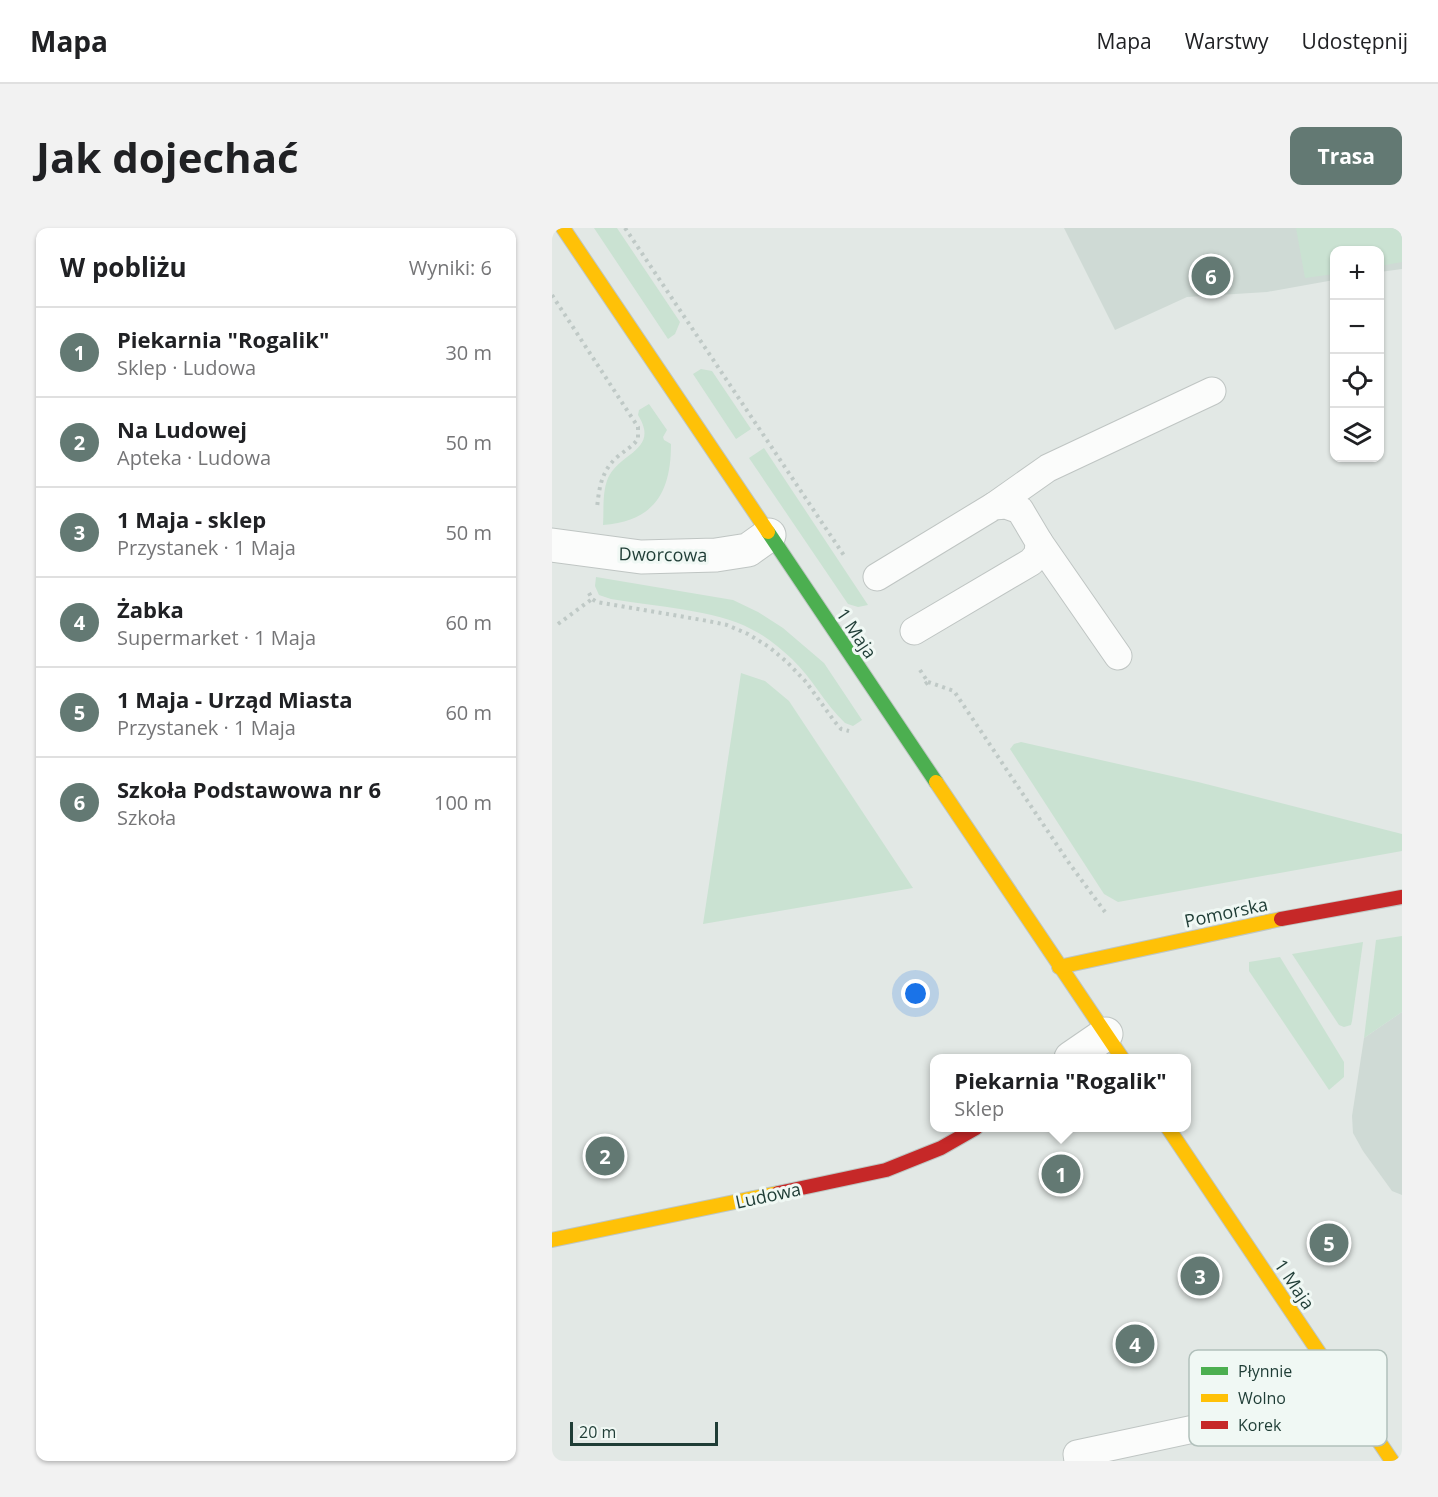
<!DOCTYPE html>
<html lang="pl">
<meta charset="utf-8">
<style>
body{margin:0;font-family:"Open Sans",sans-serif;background:#f2f2f2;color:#202124}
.controls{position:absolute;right:18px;top:18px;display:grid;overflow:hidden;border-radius:12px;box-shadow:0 2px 4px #0004}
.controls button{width:54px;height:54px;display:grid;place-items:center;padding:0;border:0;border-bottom:2px solid #e0e0e0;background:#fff;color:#202124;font:30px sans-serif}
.scale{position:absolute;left:18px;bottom:15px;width:148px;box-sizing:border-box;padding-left:6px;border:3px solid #1f3d36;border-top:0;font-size:16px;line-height:21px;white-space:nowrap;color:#1f3d36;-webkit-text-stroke:4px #f0f8f4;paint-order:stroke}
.you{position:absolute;left:364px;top:766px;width:21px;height:21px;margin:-15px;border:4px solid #fff;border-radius:50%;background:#1a73e8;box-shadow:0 0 0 9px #1a73e833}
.badge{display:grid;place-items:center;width:39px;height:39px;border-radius:50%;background:#637973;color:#fff;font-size:20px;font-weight:700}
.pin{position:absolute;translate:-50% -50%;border:3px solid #fff;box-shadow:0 2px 6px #0006}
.popup{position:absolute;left:378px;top:826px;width:261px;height:78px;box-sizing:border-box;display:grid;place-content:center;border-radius:12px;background:#fff;filter:drop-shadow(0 2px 4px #0005);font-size:20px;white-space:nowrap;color:#757577}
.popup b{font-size:22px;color:#202124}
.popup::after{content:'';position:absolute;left:50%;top:100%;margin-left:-12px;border:12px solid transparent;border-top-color:#fff}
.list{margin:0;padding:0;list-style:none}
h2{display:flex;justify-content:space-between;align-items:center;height:78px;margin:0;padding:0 24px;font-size:26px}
h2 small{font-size:20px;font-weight:400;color:#757577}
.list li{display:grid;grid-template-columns:39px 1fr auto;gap:18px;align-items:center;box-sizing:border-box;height:90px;padding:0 24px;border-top:2px solid #e0e0e0}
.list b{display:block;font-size:22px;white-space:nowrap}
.list p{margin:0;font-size:20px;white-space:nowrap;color:#757577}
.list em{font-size:20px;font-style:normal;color:#757577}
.icon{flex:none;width:33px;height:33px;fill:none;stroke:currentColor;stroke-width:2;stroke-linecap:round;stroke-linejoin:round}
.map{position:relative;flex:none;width:850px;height:1233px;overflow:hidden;border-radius:12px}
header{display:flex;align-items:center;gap:36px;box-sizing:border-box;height:84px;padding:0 30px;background:#fff;border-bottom:2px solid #e0e0e0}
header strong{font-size:28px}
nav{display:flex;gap:33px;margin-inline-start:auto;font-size:21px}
.intro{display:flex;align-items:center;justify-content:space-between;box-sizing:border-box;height:144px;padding:0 36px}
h1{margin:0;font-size:42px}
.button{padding:15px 27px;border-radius:12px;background:#637973;color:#fff;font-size:21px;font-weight:700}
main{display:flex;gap:36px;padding:0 36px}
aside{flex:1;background:#fff;border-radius:12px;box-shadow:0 2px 4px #0004}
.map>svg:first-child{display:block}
</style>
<header>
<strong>Mapa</strong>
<nav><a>Mapa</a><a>Warstwy</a><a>Udostępnij</a></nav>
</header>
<div class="intro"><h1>Jak dojechać</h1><a class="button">Trasa</a></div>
<main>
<aside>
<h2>W pobliżu<small>Wyniki: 6</small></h2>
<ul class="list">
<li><span class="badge">1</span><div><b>Piekarnia &quot;Rogalik&quot;</b><p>Sklep · Ludowa</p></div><em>30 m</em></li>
<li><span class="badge">2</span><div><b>Na Ludowej</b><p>Apteka · Ludowa</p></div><em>50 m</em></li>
<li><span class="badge">3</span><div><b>1 Maja - sklep</b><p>Przystanek · 1 Maja</p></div><em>50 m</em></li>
<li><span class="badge">4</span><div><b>Żabka</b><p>Supermarket · 1 Maja</p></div><em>60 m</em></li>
<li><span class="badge">5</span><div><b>1 Maja - Urząd Miasta</b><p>Przystanek · 1 Maja</p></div><em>60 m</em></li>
<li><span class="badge">6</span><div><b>Szkoła Podstawowa nr 6</b><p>Szkoła</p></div><em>100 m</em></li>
</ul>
</aside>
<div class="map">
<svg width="850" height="1233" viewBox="0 0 850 1233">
<rect width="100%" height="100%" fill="#e2e8e5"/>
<!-- built -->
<g fill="#cfdad5">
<polygon points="512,0 850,0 850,41 828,44 828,22 782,22 782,52 715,64 635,69 563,102"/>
<polygon points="850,784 850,967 840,963 811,923 801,905 800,888 812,810"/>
</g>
<!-- green -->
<g fill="#cae2d2">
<polygon points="42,0 65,0 128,94 123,106 116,111"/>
<polygon points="744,0 850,0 850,34 828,38 828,22 782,22 782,46 753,50"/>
<polygon points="149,141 160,143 199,201 184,211 141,146"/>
<path d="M97,176L115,202L111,209L112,212L119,216C119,265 102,293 51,297C52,283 50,264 56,250C68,224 108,222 86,187L87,182Z"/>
<polygon points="212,220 316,377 306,379 296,376 197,230"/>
<path d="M44,349L181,372L206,384L231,400L272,435L310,492L301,498L293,495C273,476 260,450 240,431C228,420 214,408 199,401C165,382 99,378 59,371L47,367L43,358Z"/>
<polygon points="189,445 213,453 237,473 361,660 151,696"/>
<polygon points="469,514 646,554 850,606 850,623 566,674 552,666 458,521 462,516"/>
<polygon points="850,708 850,784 812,810 824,712"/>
<polygon points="811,714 800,793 799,797 792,799 787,797 740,726"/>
<polygon points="728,729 792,834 792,849 777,862 697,743 697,734"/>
</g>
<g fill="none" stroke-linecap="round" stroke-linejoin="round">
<!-- lane casing -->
<g stroke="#bfc5c3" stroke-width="29">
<g id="lane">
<polyline points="442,278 496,240 660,163"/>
<polyline points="487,314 566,428"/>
<polyline points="325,349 442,278 454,277 468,282 487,314 486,326 479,334 362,403"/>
<polyline points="526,1233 525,1226 796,1168"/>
</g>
</g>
<!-- street casing -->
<g stroke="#bfc5c3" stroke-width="35">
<g id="street">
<polyline points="0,317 89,329 164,327 196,322 217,307"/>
<polyline points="519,830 554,806"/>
</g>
</g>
<!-- fast casing -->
<g stroke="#bec6c3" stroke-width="16">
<polyline id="fast" points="216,304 384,554"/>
</g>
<!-- slow casing -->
<g stroke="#bec6c3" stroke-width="16">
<g id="slow">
<polyline points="11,0 216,304"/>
<polyline points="384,554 570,830"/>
<polyline points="507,739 729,691"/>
<polyline points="616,900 840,1233"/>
<polyline points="0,1012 226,965"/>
</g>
</g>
<!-- jam casing -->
<g stroke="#bec6c3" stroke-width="16">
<g id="jam">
<polyline points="729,691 850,669"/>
<polyline points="226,965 334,942 389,920 424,900"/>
</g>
</g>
<!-- path -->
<g stroke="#bfc9c6" stroke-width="4" stroke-dasharray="3 4.5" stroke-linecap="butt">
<polyline points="73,0 293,329"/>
<path d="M0,67L86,199V211C80,219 72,223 64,230C49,244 47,261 45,280"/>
<polyline points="37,365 40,371 45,374 156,393 175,397 196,406 217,419 235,434 254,454 283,494 289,501 297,503"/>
<polyline points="6,396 40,371"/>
<polyline points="368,442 376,454 372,457"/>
<polyline points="376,454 402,463 517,635 553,684"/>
</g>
<!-- lane -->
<use href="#lane" stroke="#fbfcfb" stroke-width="27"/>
<!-- street -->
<use href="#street" stroke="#fbfcfb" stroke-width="33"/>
<!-- fast -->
<use href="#fast" stroke="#4caf50" stroke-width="14"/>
<!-- slow -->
<use href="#slow" stroke="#ffc107" stroke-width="14"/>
<!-- jam -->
<use href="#jam" stroke="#c62828" stroke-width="14"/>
</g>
<g text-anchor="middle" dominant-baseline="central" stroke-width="6" stroke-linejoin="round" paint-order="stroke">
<!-- street labels -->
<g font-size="18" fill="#1f3d36" stroke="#f0f8f4">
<text transform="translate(111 326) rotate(1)">Dworcowa</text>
<text transform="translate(305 405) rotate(56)">1 Maja</text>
<text transform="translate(674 684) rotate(-12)">Pomorska</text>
<text transform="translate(216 967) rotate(-12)">Ludowa</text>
<text transform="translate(743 1056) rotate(56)">1 Maja</text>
</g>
</g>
<!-- legend -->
<rect x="637" y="1122" width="198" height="96" rx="9" fill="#f0f8f4" stroke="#b1c0bb" stroke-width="1.5"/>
<rect x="649" y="1139" width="27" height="8" fill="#4caf50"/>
<rect x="649" y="1166" width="27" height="8" fill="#ffc107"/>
<rect x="649" y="1193" width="27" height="8" fill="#c62828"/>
<g font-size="16" fill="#1f3d36">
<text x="686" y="1149">Płynnie</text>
<text x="686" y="1176">Wolno</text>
<text x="686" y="1203">Korek</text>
</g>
</svg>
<div class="controls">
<button>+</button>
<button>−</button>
<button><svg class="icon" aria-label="locate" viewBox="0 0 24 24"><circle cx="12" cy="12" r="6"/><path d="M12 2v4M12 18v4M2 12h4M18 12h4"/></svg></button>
<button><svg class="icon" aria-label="layers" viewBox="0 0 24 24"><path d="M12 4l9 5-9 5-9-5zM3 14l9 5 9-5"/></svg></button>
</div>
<div class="scale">20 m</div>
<div class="you"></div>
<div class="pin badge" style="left:509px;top:946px">1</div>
<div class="popup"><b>Piekarnia &quot;Rogalik&quot;</b>Sklep</div>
<div class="pin badge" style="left:53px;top:928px">2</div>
<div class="pin badge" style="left:648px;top:1048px">3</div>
<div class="pin badge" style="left:583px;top:1116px">4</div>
<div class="pin badge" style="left:777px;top:1015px">5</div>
<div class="pin badge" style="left:659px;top:48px">6</div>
</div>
</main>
